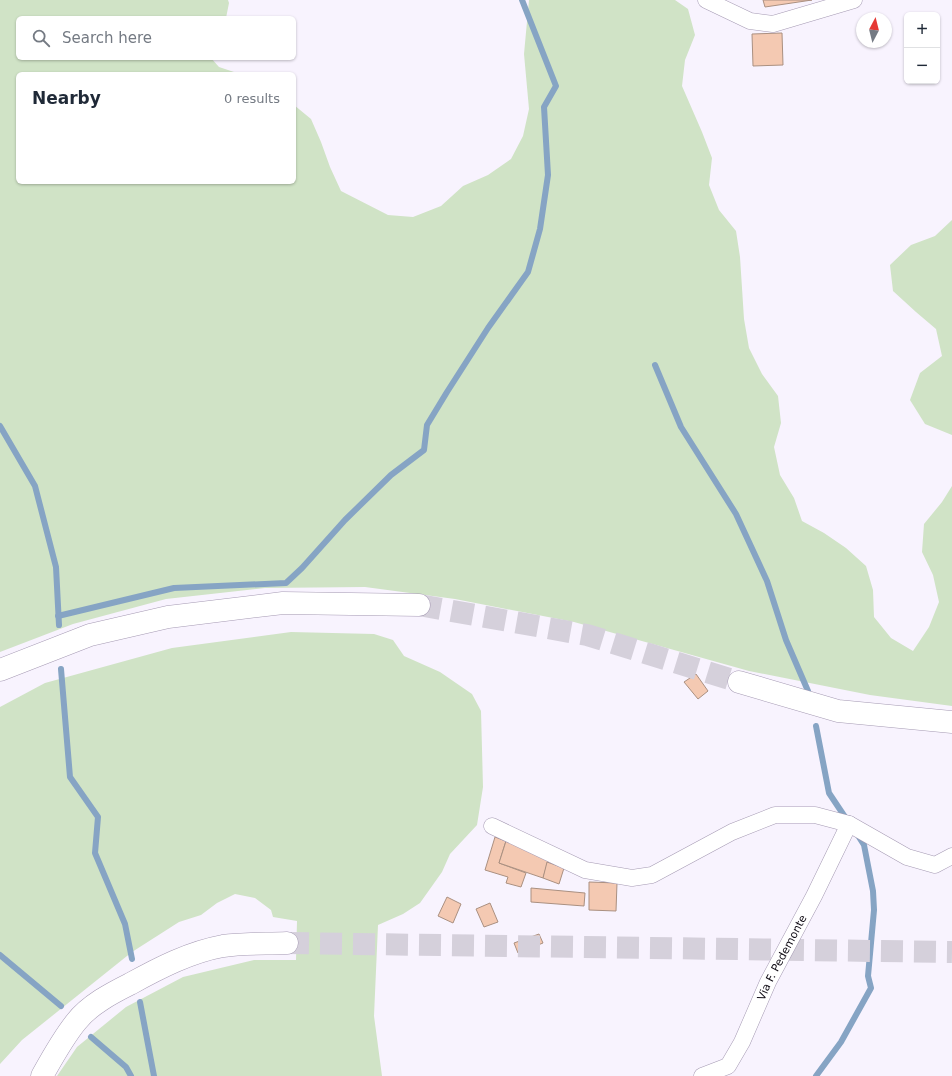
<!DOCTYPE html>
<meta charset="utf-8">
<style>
body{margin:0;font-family:"DejaVu Sans",sans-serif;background:#f6f6f7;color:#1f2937}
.controls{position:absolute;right:12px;top:12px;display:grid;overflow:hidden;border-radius:6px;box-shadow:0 1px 3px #0004}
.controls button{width:36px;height:36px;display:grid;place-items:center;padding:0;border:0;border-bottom:1px solid #e0e1e3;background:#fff;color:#1f2937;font:20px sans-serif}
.compass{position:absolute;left:856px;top:12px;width:36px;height:36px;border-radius:50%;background:#fff;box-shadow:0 1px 3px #0004;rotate:7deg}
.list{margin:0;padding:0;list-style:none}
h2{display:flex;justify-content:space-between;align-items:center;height:52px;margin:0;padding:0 16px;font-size:17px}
h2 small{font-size:13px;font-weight:400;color:#747a83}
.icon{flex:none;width:22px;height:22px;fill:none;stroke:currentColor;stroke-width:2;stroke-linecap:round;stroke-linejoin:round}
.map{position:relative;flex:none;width:952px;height:1076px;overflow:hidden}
.search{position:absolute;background:#fff;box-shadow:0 1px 3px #0004;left:16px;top:16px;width:280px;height:44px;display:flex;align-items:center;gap:10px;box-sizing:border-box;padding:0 14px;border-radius:6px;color:#747a83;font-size:15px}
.panel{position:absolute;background:#fff;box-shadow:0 1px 3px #0004;left:16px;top:72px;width:280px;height:112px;border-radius:6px}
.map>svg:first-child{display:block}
</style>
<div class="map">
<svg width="952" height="1076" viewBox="0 0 952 1076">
<rect width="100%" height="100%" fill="#f8f3fe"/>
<!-- green -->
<g fill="#d0e3c6">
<polygon points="0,0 228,0 229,3 226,18 18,18 18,58 211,58 219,67 240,74 18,74 18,182 294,182 294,105 311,119 321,142 330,167 341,191 388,215 413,217 441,206 463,186 488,175 511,159 523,136 529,109 524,54 529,0 675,0 688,9 695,35 685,60 682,86 702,132 712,158 709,185 719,210 736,231 740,257 744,319 749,348 762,374 778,396 781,423 774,447 780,475 794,498 802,521 824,533 846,548 866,566 873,590 874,617 891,638 913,651 929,627 939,602 933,575 922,552 924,524 942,502 952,486 952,706 870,695 749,671 574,622 455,599 365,587 265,588 166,599 73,624 0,652"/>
<polygon points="952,220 952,435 925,424 910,400 920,373 942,356 936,329 916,312 893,291 890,265 911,245 935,236"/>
<polygon points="291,632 374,634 393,640 404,656 440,672 472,694 481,711 483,787 477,825 450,854 442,872 420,903 403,914 378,925 374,1016 382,1076 57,1076 77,1047 126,1007 183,977 254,960 296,960 297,921 273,917 271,910 255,898 235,894 217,903 201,915 179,922 132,952 22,1040 0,1064 0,707 45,683 172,648"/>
</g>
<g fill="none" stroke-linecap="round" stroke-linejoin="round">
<!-- stream -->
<g stroke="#86a4c4" stroke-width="6">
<polyline points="655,365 681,427 736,514 767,581 786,640 808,691"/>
<polyline points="0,426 35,486 56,567 59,625"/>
<polyline points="58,616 174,588 286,583 302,568 345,520 391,475 424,450 427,425 447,392 488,328 528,272 540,229 548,175 544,107 556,86 522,0"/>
<polyline points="61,669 70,777 98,817 95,853 125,924 132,959"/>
<polyline points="816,726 829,793 847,820"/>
<polyline points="0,955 61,1006"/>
<polyline points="140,1002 154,1076"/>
<polyline points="91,1037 126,1067 131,1076"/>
<polyline points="816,1076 841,1042 871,988 868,976 874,910 873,891 864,845 857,834"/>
</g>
</g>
<!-- building -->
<g fill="#f4c9b2" stroke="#aa9081">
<polygon points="763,0 812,0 765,7"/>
<polygon points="782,33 783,65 753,66 752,34"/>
<polygon points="696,674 708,691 698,699 684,682"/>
<polygon points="495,837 506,841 499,863 526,873 521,887 506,883 508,877 485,870"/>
<polygon points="506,841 550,855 543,878 499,863"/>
<polygon points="547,862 564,868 559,884 543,878"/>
<polygon points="589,882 617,883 616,911 589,910"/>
<polygon points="531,888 585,893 584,906 531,902"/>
<polygon points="447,897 461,904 453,923 438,916"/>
<polygon points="490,903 498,922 484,927 476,909"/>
<polygon points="539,934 543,943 518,953 514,943"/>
</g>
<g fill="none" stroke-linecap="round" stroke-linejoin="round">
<!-- highway-tunnel -->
<g stroke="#d5d0db" stroke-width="22" stroke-dasharray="22 11" stroke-linecap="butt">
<polyline points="419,605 587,635 739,682"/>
<polyline points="287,943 952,952"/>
</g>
<!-- street casing -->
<g stroke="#a59ab3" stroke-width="17">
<g id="street">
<polyline points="706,0 750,21 773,24 854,0"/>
<polyline points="492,826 585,870 632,878 652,875 732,832 775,815 815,815 849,824 907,857 935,865 952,856"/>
<path id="s1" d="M702,1076L728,1066L742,1042L768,982L814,896L849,824"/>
</g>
</g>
<!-- highway casing -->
<g stroke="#a59ab3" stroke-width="23">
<g id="highway">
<polyline points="0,670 90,635 168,617 283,603 419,605"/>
<polyline points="739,682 838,711 952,722"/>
<path d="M42,1076C52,1058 63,1038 76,1022C89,1005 112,993 130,984C159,968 190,952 223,946C244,943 266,944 287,943"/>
</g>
</g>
<!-- street -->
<use href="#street" stroke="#fff" stroke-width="16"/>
<!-- highway -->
<use href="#highway" stroke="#fff" stroke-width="22"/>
</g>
<g text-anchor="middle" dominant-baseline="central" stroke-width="3" stroke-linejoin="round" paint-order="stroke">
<!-- street labels -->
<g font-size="11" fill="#0e0a13" stroke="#fff">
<text stroke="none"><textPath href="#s1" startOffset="149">Via F. Pedemonte</textPath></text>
</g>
</g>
</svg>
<div class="controls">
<button>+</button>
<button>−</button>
</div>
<svg class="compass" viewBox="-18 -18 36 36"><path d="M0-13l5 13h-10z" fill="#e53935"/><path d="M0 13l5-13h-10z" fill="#747a83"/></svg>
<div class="search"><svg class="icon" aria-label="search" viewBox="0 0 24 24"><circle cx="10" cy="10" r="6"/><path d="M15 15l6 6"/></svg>Search here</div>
<section class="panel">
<h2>Nearby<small>0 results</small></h2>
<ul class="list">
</ul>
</section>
</div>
